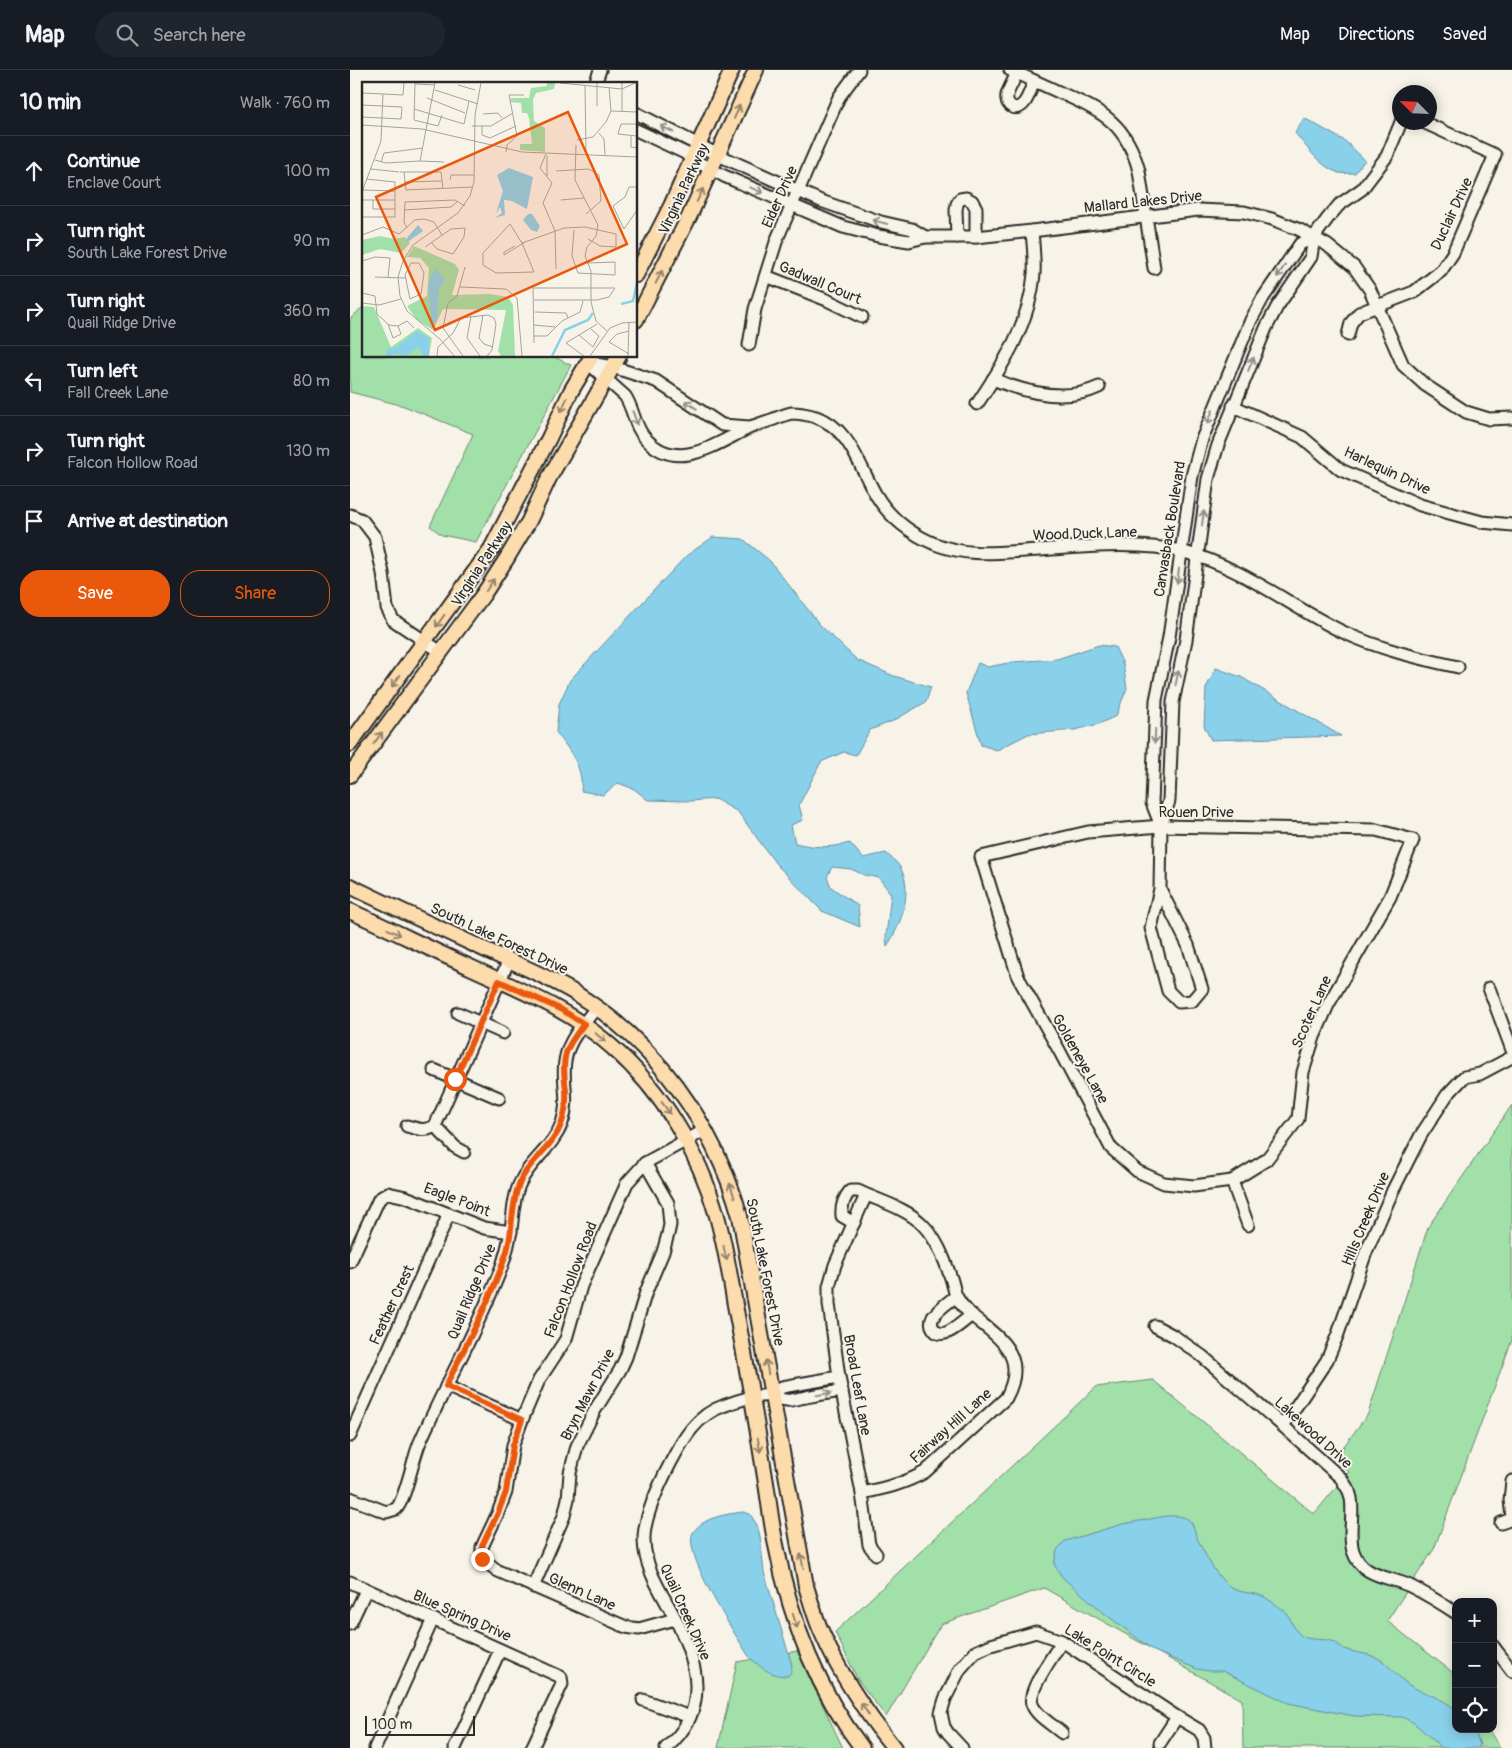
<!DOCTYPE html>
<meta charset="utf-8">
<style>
body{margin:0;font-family:Pangolin,sans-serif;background:#20242c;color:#f1f3f6}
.controls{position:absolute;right:15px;bottom:15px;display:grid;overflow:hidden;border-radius:10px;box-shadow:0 2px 12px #0003}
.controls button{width:45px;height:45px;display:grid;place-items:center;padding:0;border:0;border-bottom:1px solid #363941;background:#171b24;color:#f1f3f6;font:25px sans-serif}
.compass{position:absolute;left:1042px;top:15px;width:45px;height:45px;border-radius:50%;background:#171b24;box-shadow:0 2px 12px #0003;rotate:294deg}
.scale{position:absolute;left:15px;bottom:12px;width:110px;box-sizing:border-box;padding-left:5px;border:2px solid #2b2b2b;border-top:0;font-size:14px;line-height:18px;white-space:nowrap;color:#2b2b2b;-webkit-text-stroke:4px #f7f3e8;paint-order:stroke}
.stop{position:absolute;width:15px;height:15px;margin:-11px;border:4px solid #ea580c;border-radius:50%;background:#fff}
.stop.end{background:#ea580c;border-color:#fff;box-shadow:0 1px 5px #0008}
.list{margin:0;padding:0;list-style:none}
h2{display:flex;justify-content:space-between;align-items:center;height:65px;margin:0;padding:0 20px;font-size:21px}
h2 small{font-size:16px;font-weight:400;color:#9ea1a6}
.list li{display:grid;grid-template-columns:32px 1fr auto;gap:15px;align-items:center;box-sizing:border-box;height:70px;padding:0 20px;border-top:1px solid #363941}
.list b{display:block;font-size:19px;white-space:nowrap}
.list p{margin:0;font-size:16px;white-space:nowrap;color:#9ea1a6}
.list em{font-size:16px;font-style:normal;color:#9ea1a6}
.actions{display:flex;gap:10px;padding:15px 20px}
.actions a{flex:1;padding:11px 0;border:1px solid #ea580c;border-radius:20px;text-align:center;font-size:18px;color:#ea580c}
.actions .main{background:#ea580c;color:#fff}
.icon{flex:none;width:28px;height:28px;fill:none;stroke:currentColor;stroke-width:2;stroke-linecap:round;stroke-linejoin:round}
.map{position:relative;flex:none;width:1162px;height:1678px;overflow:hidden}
header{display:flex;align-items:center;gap:30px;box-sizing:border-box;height:70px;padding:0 25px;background:#171b24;border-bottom:1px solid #363941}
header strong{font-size:24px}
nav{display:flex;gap:28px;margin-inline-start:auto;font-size:18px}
.search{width:350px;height:45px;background:#20242c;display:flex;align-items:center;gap:12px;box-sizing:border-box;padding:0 18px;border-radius:28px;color:#9ea1a6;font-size:19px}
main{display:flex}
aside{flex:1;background:#171b24}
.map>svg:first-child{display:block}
</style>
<header>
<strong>Map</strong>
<div class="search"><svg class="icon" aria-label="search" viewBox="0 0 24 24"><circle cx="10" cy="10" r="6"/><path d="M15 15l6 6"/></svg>Search here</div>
<nav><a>Map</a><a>Directions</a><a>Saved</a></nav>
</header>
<main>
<aside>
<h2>10 min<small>Walk · 760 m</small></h2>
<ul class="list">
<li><svg class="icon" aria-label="ahead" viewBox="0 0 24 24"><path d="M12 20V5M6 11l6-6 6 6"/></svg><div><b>Continue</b><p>Enclave Court</p></div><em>100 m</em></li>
<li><svg class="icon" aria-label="right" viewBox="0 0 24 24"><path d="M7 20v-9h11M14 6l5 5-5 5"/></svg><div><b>Turn right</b><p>South Lake Forest Drive</p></div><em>90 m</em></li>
<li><svg class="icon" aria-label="right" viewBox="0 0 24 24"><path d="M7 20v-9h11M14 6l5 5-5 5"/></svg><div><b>Turn right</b><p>Quail Ridge Drive</p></div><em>360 m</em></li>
<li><svg class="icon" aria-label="left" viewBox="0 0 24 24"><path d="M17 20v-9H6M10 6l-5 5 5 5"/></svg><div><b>Turn left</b><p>Fall Creek Lane</p></div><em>80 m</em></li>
<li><svg class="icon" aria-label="right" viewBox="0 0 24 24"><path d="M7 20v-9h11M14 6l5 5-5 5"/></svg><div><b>Turn right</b><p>Falcon Hollow Road</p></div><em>130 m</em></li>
<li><svg class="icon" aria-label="arrive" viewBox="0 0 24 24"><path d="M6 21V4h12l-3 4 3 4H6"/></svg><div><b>Arrive at destination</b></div></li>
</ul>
<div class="actions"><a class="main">Save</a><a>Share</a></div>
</aside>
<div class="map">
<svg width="1162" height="1678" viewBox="0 0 1162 1678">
<rect width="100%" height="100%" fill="#f7f3e8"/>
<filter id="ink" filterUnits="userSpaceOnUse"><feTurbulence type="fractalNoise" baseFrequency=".02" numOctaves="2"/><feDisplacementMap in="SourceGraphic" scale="10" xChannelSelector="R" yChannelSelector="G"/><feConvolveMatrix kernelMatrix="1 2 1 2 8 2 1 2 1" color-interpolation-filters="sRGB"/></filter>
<g filter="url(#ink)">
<!-- green -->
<g fill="#a2e0a9" stroke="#66866a">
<polygon points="14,236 14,286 202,286 221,295 126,472 92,465 80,456 123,364 54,336 0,322 0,249"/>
<polygon points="1162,1035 1162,1270 1084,1479 1037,1551 1101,1601 1106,1609 1106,1659 1138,1659 1150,1678 893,1678 892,1630 694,1518 591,1554 536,1647 508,1610 485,1562 746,1317 803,1310 964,1444 999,1402 985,1388 1018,1344 1078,1157"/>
<polygon points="447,1581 493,1678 368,1678 387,1592"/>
</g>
<!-- water -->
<g fill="#89d0ea" stroke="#638e9e">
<path d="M954,48L995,71L1015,90L1005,103C1001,103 994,104 989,103C970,97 957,77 945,63Z"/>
<path d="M363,467L393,469L420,491L470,555L507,590L544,606L581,617L576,632L543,651L520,660L506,685L494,682L471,692L449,735L453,750L441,755L445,773C465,778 480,778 500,773L513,788L536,783C540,787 547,792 550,797C564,820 551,856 537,876L536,866L541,824L529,808L514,805L501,799L482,797L477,807L481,817L508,836L510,857L472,841L426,794L388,742L365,729L341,731L298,730L284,719L268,713L253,725L231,721C234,697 219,680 206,662L209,634L220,610L336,486Z"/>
<polygon points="749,575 765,577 773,594 777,618 766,646 749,654 725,660 678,664 647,680 631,675 616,623 628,593 638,597 663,592 707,589"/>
<polygon points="866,598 891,607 991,666 861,670 854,656 856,618"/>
<path d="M393,1442L400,1444L407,1455L410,1466L414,1502L442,1595L441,1602L438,1606C423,1607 407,1596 398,1585C386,1565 329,1480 344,1461C354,1447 377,1444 393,1442Z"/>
<path d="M816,1446C823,1446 833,1445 839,1450C844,1454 845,1464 848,1470C856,1486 866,1507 880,1517C891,1525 909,1521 919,1530C924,1534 934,1539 937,1544C942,1551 944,1561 952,1566C961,1571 972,1568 981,1571C986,1572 990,1576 994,1579C1007,1584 1023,1583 1034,1592C1042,1599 1049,1608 1059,1615C1074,1624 1092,1627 1106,1640V1659H1124L1130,1675L1129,1678H1092L1064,1653L1052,1647L1004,1646L938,1633L872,1601H859L847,1599L804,1581L754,1543L712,1507L704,1494L707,1480L715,1471L773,1454Z"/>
</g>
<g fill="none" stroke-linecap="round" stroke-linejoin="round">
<!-- minor casing -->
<g stroke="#2b2b2b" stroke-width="15">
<g id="minor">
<path d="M660,0C678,8 696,16 713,24C754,42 777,55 789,101L804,198"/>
<path d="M667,3C664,10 659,18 657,25C655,37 667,42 674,33C679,27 681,18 684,11"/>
<polyline points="245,14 250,0"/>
<polyline points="286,43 368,85 471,131 531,152 562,159 575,167"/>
<polyline points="286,60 335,83 342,89 374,106 493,157 528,166 559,171 575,167 626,167 682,161 848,140 894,142 922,149 950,160 977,175 1004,197 1020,220 1053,295 1075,315 1116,342 1139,349 1162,348"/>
<polyline points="607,167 606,140 607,134 610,129 616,128 622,131 626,138 626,167"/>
<polyline points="416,206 477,230 512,247"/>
<polyline points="998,265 1001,253 1009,243 1064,222 1091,201 1103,183 1145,85 1073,52"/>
<polyline points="399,275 405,239 427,169 489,27 509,0"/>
<path d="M238,293L275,326C284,339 284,357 296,369C328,404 368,372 401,357C408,354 416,352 424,349C429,347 436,344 442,343C450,343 459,345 466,347C500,358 510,398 526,425C539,447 561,464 585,474C616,486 642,483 675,481C724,478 785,470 834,482C893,497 939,536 993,562C1029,579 1068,588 1108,597"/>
<polyline points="240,293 263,297 306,311 372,355 400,357"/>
<path d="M643,309C676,323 715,333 749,317"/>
<path d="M627,334C654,294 680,252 684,204C685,190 683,175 682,161"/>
<polyline points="883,336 952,367 991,400 1070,435 1132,452 1162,455"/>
<polyline points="0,445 12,450 25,467 33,503 37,538 43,550 91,582"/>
<polygon points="811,756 1026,760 1063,770 1040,827 978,935 964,967 953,1002 948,1049 916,1090 882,1111 844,1116 814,1113 787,1101 761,1078 709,980 668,907 631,787 738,762"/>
<polyline points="811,756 802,733 806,630 819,567 842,406 852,369 901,250 913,228 950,174 964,167 978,148 989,135 1012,119 1037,86 1051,52"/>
<polyline points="810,819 801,858 818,921 829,932 842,931 852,919 838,875 810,819 811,756 819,731 823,632 836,570 858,409 868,375 916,258 927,237 961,187 964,167"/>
<polyline points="1139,918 1162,980"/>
<polyline points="108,943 153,963"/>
<polyline points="84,1000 149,1028"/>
<path d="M57,1056C67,1059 75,1062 85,1056"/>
<polyline points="114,1082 105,1077 85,1056 159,890"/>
<polyline points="882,1111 898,1155"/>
<polyline points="516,1125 485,1195 479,1216 479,1234 489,1307 512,1423 519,1475 526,1484"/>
<path d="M504,1153L492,1146C491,1136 494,1128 500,1121H508C529,1131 556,1138 572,1154C587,1169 594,1188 601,1208C603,1214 604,1220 606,1226C619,1251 652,1261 662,1288C667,1302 663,1315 656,1328L575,1402C554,1414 535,1418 512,1423"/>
<polyline points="0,1192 29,1129 38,1123 56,1127 134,1158 161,1162"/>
<path d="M606,1226C599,1232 588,1239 583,1247C581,1251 581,1255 583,1258C592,1274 613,1251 622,1245"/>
<path d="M805,1256L824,1266L852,1286L933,1356L991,1408L999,1421L1001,1428C1004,1445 998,1465 1003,1481C1012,1508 1039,1506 1060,1516C1076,1524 1091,1533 1106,1543"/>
<polyline points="96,1316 172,1350"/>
<polyline points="422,1326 432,1317 489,1307"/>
<polyline points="933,1356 977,1290 988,1264 1016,1182 1043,1120 1071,1065 1086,1042 1097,1025 1114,1007 1130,1004 1162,987"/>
<polyline points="0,1366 99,1144"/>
<polyline points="1162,1411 1160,1430 1162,1448"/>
<path d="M0,1428L36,1442L46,1439C55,1431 63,1388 70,1372C96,1313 129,1257 152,1196C156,1184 159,1173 161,1160C163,1145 163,1129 169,1115C179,1091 203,1078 212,1053C221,1028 210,1009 216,986C220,968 235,952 246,938"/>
<polyline points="1151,1453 1162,1449"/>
<polyline points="0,1512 211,1607 212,1614 182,1678"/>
<polyline points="183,1517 214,1446 218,1429 220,1403 227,1376 245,1340 270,1300 276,1287 296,1222 313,1182 318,1164 320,1155 318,1133 295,1093"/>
<polyline points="325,1549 289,1559 276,1557 148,1501 132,1489 132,1477 148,1443 156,1422 163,1375 172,1350 189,1310 216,1269 231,1216 277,1113 295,1093 355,1060"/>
<polyline points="0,1554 16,1520"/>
<path d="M712,1571C705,1584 677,1620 682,1634C686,1646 703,1655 712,1663"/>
<polyline points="1143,1576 1162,1601"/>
<polyline points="293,1630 340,1647"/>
<polyline points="810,1673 827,1647"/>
<polyline points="25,1678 83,1549"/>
<polyline points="105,1678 150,1580"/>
<path d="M316,1678C361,1640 348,1593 325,1548C312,1523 295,1500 294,1471C293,1448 310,1413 321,1392C333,1369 347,1345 373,1336C388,1330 406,1324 421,1326C426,1326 431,1330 436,1330C440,1331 446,1329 451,1328C464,1325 478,1323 492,1321"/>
<polyline points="612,1678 598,1663 594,1657 591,1643 595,1629 610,1599 625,1582 641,1575 686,1562 712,1571 827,1647 849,1660 854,1668 855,1678"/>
</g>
</g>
<!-- major casing -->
<g stroke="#2b2b2b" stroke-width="18">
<g id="major">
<polyline points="286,205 321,136 382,0"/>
<polyline points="286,250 339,147 406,0"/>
<polyline points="0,674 141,479 199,368 221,321 242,286"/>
<polyline points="0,705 133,525 157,488 179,451 199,408 269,286"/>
<path d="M0,816C41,836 82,855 123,874C157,890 193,904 225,923C307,974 364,1054 390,1146L456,1516C461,1532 465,1548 472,1563C490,1605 516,1643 544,1678"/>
<path d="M0,841C40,859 80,879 120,897C170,920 221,940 262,977C313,1022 349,1082 367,1146C375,1175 380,1205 385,1235C396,1292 406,1349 415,1407C419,1430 421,1453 426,1475C440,1549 466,1618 512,1678"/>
</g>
</g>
<!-- minor -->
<use href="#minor" stroke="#f7f3e8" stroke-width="11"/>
<!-- major -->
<use href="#major" stroke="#fcdcac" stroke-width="14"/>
</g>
<!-- one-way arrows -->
<defs><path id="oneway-shaft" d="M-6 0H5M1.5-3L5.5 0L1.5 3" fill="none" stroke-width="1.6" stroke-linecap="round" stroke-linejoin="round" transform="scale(1.25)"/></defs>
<g stroke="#94846c">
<use href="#oneway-shaft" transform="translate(387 42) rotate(-66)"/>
<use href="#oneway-shaft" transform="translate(350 125) rotate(-65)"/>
<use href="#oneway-shaft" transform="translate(309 207) rotate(-63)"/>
<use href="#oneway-shaft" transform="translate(214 335) rotate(114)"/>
<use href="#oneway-shaft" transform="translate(140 515) rotate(-56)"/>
<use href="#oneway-shaft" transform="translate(90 551) rotate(126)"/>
<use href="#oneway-shaft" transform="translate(46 611) rotate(126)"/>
<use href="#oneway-shaft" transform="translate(28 668) rotate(-54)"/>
<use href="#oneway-shaft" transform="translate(44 862) rotate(25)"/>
<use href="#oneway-shaft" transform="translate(250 967) rotate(39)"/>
<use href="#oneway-shaft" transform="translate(316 1038) rotate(54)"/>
<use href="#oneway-shaft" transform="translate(382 1120) rotate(-109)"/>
<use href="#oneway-shaft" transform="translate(375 1183) rotate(78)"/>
<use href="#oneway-shaft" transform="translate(417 1297) rotate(-100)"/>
<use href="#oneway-shaft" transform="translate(409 1375) rotate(80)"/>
<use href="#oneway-shaft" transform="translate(452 1491) rotate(-100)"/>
<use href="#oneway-shaft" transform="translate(445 1551) rotate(73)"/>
<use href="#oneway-shaft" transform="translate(515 1639) rotate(-122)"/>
</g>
<g stroke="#918f8a">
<use href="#oneway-shaft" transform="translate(317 59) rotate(-153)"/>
<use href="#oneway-shaft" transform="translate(406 120) rotate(24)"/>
<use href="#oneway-shaft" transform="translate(530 152) rotate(-165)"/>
<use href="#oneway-shaft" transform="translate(931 201) rotate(124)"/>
<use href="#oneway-shaft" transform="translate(901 294) rotate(-67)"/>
<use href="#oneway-shaft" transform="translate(341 335) rotate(-146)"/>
<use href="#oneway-shaft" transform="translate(860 347) rotate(112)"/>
<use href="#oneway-shaft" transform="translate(285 348) rotate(71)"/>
<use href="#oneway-shaft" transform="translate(853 448) rotate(-82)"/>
<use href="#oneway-shaft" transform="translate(828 506) rotate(98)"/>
<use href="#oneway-shaft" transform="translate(827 608) rotate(-78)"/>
<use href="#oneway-shaft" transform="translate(805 666) rotate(92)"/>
<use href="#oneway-shaft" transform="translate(474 1324) rotate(-10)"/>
</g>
</g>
<g fill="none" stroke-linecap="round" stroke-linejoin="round" filter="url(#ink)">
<!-- route -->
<path stroke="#ea580c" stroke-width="6" d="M105,1009L149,911L212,940L234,954C227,963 219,973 216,983C212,996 215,1009 216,1021C217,1033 215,1044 211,1055C202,1079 176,1092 168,1117C161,1137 163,1160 157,1181C142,1228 117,1272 96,1316L172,1350L163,1375L156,1422L148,1443L132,1476V1489"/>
</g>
<g text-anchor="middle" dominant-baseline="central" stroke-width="4" stroke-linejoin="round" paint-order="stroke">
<!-- street labels -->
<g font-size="15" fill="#2b2b2b" stroke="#f7f3e8">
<text transform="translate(334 119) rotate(-65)">Virginia Parkway</text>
<text transform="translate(430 127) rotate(-66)">Eider Drive</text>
<text transform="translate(793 132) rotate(-6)">Mallard Lakes Drive</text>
<text transform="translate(1102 144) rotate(-65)">Duclair Drive</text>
<text transform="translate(470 213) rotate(23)">Gadwall Court</text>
<text transform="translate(1037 401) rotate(25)">Harlequin Drive</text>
<text transform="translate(820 459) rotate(-81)">Canvasback Boulevard</text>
<text transform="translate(735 464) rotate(-2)">Wood Duck Lane</text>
<text transform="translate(132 494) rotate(-57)">Virginia Parkway</text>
<text x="846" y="742">Rouen Drive</text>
<text transform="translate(149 869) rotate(25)">South Lake Forest Drive</text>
<text transform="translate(962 942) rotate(-66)">Scoter Lane</text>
<text transform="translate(730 989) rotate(61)">Goldeneye Lane</text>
<text transform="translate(107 1130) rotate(21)">Eagle Point</text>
<text transform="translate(1016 1149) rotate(-67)">Hills Creek Drive</text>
<text transform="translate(415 1202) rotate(79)">South Lake Forest Drive</text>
<text transform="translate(221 1210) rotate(-69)">Falcon Hollow Road</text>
<text transform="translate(122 1222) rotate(-67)">Quail Ridge Drive</text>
<text transform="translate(42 1235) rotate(-65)">Feather Crest</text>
<text transform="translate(507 1315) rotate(80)">Broad Leaf Lane</text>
<text transform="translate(238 1325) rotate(-63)">Bryn Mawr Drive</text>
<text transform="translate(601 1356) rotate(-42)">Fairway Hill Lane</text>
<text transform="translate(963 1363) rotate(42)">Lakewood Drive</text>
<text transform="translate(232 1522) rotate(24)">Glenn Lane</text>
<text transform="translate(335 1542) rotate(66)">Quail Creek Drive</text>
<text transform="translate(112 1546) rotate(24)">Blue Spring Drive</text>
<text transform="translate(760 1586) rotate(32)">Lake Point Circle</text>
</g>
</g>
<!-- overview -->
<g transform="translate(12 12)">
<rect width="275" height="275" fill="#f7f3e8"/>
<path d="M185,1H193L192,7L174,11L171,18L172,39L183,46V70L158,68V62H170L167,36L165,31H160L159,21L148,20L149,16H167L169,6L185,4ZM18,154L33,157L43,155L48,161L39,171L18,167L0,173V158ZM52,164L93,182L97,188L90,213L128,212L146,215L151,223L153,274H139L136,269L144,228L81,227L71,248L55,238L45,224L65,214L67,186L58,176L45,175ZM0,224L12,225L29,265L56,246L70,256L67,274H0Z" fill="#a2e0a9"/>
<path d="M147,86L171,95L165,127L150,119L142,118L143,133L133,136L140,131L138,125L134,131L141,109L135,93ZM166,132H170L178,144L175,150L169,148L161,138ZM56,143L61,149L44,161L45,156ZM73,186L83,198L77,207L75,238L70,244L66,202ZM55,249L67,256V274H62L56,265L44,274L34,271L28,274H24V268L34,265Z" fill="#89d0ea"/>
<path fill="none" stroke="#89d0ea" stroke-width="2.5" d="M259,222L271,219L275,201M190,274L203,248L226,238L231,231"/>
<path fill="none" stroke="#a5a39c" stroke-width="1" d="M53,1L52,38L76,44L80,33M198,1L260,7L273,1M260,1V29M53,2L73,3M96,3L113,8M223,3L224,69M73,8L116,22M0,11L41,13L42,1M65,16L103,31M0,23L40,25L39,37L0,35M235,24V1M52,27L102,42L107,19M249,29L275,30M121,32L136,31L140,36M275,42H259L256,52L275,54M0,43L60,47L160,70L275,75M110,44H129L151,31M120,44V53L128,56L154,44M237,51L242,57L243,73M269,54V65L275,66M215,58L231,55L244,40L249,29L247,5M214,63L213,98L236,143L234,154L225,165L223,174L229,189V220L234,239L245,249M144,70L145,63L155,54L147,13H162M184,72L178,86L190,101L181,121L193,149L194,187M185,74V94M13,78L24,81L58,79L73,1M58,79L82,80M19,80L22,71L61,66M9,87L37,90M194,89L227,87L237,93L239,119L224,132M38,90H79L81,107M42,90L44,108L111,105M88,98L89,93H112M42,100L80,99M275,105H267L263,115L251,124L262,147L275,128M1,108L33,109M0,110L19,59L21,12M0,118H33M11,118V127H33M199,118L222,116M42,128L89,125L96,119M0,135H33V100L4,97M148,142L160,161L172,190L134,191L121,183V171ZM45,146L42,140L43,120L93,118L103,124M212,148L210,174L216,191L253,193V180L225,181M0,153L21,145L37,152L53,138L62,137L72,140L80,153M69,160L75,167L91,172L102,155L103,146M160,161L202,146L223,145L254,152V165L238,164L226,157M153,164L142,170V173L163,160M63,165L89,147L103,146M0,179L13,175L28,176L26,195M49,181H57L62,191L59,212L48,217L43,193ZM13,195L43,196M98,205L144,207L155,216L160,274M0,211L13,214L15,232L27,243L36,244L45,239L52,246M172,218H235L247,215L253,206M0,221L17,223L39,217M173,230L204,231L206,236M121,233L117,256L122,262L131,265M109,234L105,256L118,274M26,242L31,256L39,252L36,244M172,243L193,245M267,249L255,252L247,260L267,272M217,253L231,265L237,254L229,247M172,254H185L200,239L218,230L221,219M172,261L171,206H253M75,274L76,265L91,251L99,236L126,233L132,236L134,242L130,268L125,274M92,274L79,258L45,229L38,214L36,195L41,179L51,163L96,131L108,114L112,100L113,33L119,1M101,274L81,246L86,221L95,214L103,185M222,274L204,261L235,242M228,274L248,246L260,241L275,240M266,274L267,240"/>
<path fill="#e8590c" fill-opacity="0.15" stroke="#e8590c" stroke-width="2.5" d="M206,30L265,162L73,248L14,115Z"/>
<rect width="275" height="275" fill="none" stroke="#2b2b2b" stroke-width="2.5"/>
</g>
</svg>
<div class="controls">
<button>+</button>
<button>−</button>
<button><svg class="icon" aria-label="locate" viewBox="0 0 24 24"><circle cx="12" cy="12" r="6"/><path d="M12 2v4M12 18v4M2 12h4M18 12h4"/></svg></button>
</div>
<svg class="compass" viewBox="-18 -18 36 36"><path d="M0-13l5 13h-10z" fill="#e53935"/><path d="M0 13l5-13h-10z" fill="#9ea1a6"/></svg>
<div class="scale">100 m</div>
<div class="stop" style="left:105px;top:1009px"></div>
<div class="stop end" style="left:132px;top:1489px"></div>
</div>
</main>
